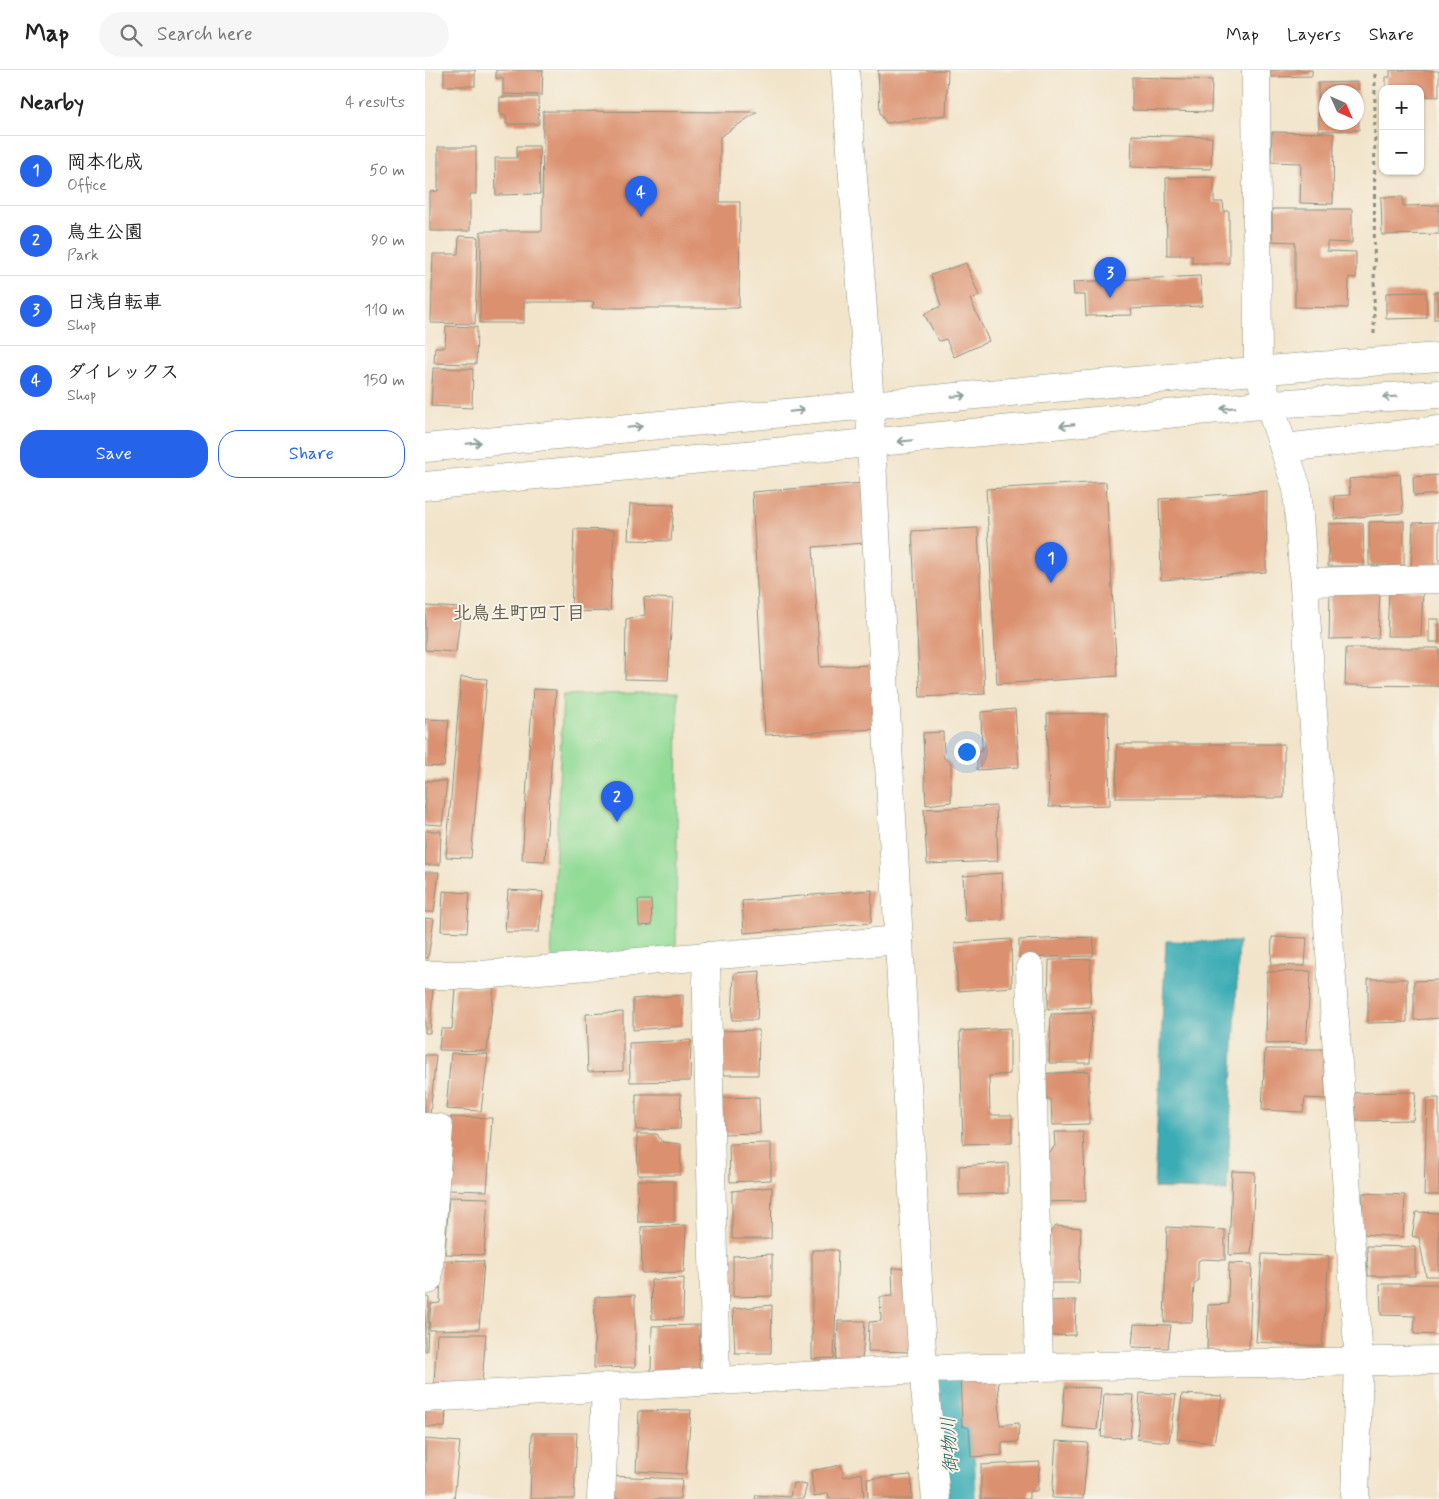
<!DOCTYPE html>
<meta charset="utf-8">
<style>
body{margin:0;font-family:Mynerve,"Klee One",sans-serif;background:#f6f6f6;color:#222}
.controls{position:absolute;right:15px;top:15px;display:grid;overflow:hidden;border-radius:10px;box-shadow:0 1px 4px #0004}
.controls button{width:45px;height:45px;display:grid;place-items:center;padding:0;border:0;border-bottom:1px solid #e0e0e0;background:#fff;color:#222;font:25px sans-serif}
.compass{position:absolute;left:894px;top:15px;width:45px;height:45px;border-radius:50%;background:#fff;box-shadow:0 1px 4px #0004;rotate:135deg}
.you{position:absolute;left:541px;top:681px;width:18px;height:18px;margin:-12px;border:4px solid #fff;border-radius:50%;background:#1a73e8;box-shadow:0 0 0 8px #1a73e833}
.badge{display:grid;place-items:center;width:32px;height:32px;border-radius:50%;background:#2563eb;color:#fff;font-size:16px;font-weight:700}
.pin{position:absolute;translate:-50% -41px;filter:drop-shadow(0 1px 2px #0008)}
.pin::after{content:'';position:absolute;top:26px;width:18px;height:15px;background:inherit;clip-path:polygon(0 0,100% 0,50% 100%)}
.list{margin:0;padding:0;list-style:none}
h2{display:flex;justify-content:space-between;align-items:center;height:65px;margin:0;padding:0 20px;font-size:21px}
h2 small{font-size:16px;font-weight:400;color:#767676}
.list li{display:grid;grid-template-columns:32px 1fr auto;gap:15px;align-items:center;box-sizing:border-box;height:70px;padding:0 20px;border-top:1px solid #e0e0e0}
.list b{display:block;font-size:19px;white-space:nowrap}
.list p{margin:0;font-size:16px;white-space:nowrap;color:#767676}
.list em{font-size:16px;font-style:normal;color:#767676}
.actions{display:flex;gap:10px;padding:15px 20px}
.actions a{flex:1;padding:11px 0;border:1px solid #2563eb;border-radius:20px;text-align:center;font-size:18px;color:#2563eb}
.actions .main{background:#2563eb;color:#fff}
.icon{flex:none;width:28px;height:28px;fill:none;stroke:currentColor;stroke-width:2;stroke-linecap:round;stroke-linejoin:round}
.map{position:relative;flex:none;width:1014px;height:1429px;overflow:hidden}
header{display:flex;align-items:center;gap:30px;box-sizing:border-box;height:70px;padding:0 25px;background:#fff;border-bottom:1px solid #e0e0e0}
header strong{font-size:24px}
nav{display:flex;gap:28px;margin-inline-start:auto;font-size:18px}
.search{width:350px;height:45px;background:#f6f6f6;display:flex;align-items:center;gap:12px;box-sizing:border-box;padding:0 18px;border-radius:28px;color:#767676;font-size:19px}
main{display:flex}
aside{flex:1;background:#fff}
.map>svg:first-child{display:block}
</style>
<header>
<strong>Map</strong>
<div class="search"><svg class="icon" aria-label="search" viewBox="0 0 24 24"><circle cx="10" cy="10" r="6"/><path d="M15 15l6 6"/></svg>Search here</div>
<nav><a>Map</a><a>Layers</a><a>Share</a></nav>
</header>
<main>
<aside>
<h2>Nearby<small>4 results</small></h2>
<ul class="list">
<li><span class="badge">1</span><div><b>岡本化成</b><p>Office</p></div><em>50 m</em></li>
<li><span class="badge">2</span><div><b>鳥生公園</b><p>Park</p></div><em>90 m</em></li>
<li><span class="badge">3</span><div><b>日浅自転車</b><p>Shop</p></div><em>110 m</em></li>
<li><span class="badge">4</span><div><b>ダイレックス</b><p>Shop</p></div><em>150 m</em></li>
</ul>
<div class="actions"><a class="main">Save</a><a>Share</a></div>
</aside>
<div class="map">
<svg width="1014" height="1429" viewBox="0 0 1014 1429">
<rect width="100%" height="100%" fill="#f7f3e8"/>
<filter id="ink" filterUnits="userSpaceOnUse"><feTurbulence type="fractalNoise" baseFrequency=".02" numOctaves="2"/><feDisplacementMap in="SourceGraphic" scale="10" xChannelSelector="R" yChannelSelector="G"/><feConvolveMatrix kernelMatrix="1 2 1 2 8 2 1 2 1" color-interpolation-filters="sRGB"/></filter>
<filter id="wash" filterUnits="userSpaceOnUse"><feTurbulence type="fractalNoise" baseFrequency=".0096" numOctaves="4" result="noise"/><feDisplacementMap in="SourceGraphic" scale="20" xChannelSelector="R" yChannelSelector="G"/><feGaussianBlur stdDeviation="1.12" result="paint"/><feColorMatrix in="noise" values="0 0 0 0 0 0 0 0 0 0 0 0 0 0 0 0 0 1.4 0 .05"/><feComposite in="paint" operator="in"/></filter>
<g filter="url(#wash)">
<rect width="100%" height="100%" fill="#f2e4ca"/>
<!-- green -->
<polygon fill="#92db96" stroke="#588c65" points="253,622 251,879 126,891 138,625"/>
<!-- water -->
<polygon fill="#3bacb5" stroke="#2d7474" points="741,871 814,872 802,1121 729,1118"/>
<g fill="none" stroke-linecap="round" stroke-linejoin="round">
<!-- river -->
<polyline stroke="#3bacb5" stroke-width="50" points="522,1322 527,1429"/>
</g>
<g id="blocks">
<!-- building -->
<g fill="#db9170" fill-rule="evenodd">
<rect x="19" y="0" width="31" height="16"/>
<polygon points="71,0 118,0 117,25 78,24 78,8 71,8"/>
<polygon points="453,0 523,0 521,45 461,53 455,43"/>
<polygon points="845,0 887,0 887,6 845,7"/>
<polygon points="965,0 1014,1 1014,27 995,26 995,19 961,19 961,7 965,7"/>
<polygon points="707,7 787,10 786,42 707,40"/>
<path d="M933,12L934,60L894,61L893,13ZM902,22H932V52H902Z"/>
<polygon points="75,27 113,27 114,54 81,54 81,45 75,45"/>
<polygon points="118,41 332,42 295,67 295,132 315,132 314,238 167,238 169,232 99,232 99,253 55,253 56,161 117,161"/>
<polygon points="847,62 909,63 908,134 875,133 876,93 846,92"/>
<polygon points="707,65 787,67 786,99 706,97"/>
<polygon points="92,76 114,76 115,124 71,125 70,88 92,88"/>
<polygon points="13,77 51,77 51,124 45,124 45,161 5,161 5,122 13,121"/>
<polygon points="789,107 789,132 798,132 799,141 804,141 804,193 767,193 767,185 742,185 741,108"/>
<polygon points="956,127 978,127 978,136 1014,135 1014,164 957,165"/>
<polygon points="847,139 927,139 927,173 902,172 902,181 931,182 931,208 924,207 923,238 870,237 870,172 847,171"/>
<polygon points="34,166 53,167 50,254 6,253 8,184 33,184"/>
<polygon points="541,193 554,226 545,229 564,271 529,287 521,269 514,271 499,244 516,236 506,205"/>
<polygon points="775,206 777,236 706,239 707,245 661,246 660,225 649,225 648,212"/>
<polygon points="1001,222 1002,248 961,249 961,223"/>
<rect x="1009" y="222" width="5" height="27"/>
<polygon points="21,256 52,257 51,294 9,293 10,277 20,277"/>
<polygon points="8,298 48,299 47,338 6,336"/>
<polygon points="975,404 978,443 910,449 909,426 925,425 924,409"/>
<polygon points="1014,405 1014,424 989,426 988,407"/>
<polygon points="681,412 692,606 572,614 561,419"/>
<polygon points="439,413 439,473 388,477 395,597 447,595 450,659 340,665 327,422"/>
<polygon points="842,421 841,502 736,510 734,429"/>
<polygon points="205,434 249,435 246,471 203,470"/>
<polygon points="979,451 979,496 944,495 944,452"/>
<polygon points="1014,452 1014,496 986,497 988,453"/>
<polygon points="938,453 939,496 903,496 904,454"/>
<polygon points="553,458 560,624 495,627 487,461"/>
<polygon points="149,459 189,460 185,541 146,542"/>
<polygon points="905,520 955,520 953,568 904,569"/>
<polygon points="964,520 998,521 996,566 962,566"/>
<polygon points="219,527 248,529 243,610 200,609 201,549 220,545"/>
<polygon points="0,536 36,538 31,582 0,580"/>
<rect x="1004" y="549" width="10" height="23"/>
<polygon points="921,578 1014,578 1014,616 920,615"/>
<polygon points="36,607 62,609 46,788 21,787"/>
<polygon points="108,619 131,620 120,791 97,790"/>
<polygon points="590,639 594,697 552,700 552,683 557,680 556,642"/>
<polygon points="683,643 685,735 624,737 622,644"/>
<polygon points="0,649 24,650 19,697 0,696"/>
<polygon points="518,662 519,688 526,694 526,732 501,735 498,663"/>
<polygon points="692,674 859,674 859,728 691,728"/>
<polygon points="0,711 22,711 17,755 0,754"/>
<polygon points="571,736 573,791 502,794 499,739"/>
<polygon points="0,761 16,761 15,795 0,795"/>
<polygon points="0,802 14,802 9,842 0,842"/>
<polygon points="577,803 578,850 540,851 538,806"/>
<polygon points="83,820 118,822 114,862 80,862"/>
<polygon points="447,820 446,853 319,863 317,831"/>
<polygon points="18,821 45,823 42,862 16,861"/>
<polygon points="213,830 226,830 227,855 214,856"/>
<polygon points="0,848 9,849 3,888 0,888"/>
<polygon points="669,867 668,886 594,888 594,870"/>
<polygon points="847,867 882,868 880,896 846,895"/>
<polygon points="586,869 587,917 533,921 530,873"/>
<polygon points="666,889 665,937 623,939 624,890"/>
<polygon points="335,901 332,950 307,950 309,903"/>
<polygon points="886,901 881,973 841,974 842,902"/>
<polygon points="943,909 982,909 982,952 943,953"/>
<polygon points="1014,910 1014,948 989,950 989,911"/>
<polygon points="30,917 69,918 62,981 14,980 16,959 27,959"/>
<polygon points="0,918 8,918 5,963 0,963"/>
<polygon points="258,925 258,956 208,960 208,929"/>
<polygon points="198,942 198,1001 163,1002 161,944"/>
<polygon points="667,943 665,993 624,993 626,944"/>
<polygon points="585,958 585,1004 564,1006 565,1045 587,1045 587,1073 538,1074 535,961"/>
<polygon points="334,960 333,1005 298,1005 296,961"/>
<polygon points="266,970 265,1011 205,1012 204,973"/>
<polygon points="840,979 898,979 901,1029 880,1028 878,1042 837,1040"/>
<polygon points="26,983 63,984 56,1041 21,1039"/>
<polygon points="0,985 11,985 5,1045 0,1045"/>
<polygon points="664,1001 664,1054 627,1055 626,1029 613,1030 613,1004"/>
<polygon points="991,1022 988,1050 926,1051 927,1023"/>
<polygon points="211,1024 256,1024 255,1059 211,1060"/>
<polygon points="334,1027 335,1063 297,1064 297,1028"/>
<polygon points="1002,1028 1014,1028 1014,1125 999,1125"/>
<polygon points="26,1047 67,1048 62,1121 21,1120"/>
<polygon points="629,1062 658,1062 661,1131 618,1132 622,1084 630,1076"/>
<polygon points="212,1064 232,1064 237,1072 256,1074 255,1105 213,1105"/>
<polygon points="346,1073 346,1110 305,1112 304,1074"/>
<polygon points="583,1093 583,1123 534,1125 534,1096"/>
<polygon points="807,1101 830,1102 826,1184 804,1185"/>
<polygon points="212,1110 249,1111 249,1152 213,1152"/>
<polygon points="347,1117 346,1169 307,1169 307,1121"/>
<polygon points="938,1123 980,1125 978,1167 936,1164"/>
<polygon points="24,1127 63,1128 59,1185 20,1184"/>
<polygon points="991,1142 1014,1143 1014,1206 1001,1206 994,1168 987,1166"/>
<polygon points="261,1155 259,1202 217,1203 216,1157"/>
<polygon points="631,1156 656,1158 654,1213 625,1213 625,1162"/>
<polygon points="742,1157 800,1160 800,1190 777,1189 773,1191 773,1211 769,1214 767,1252 739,1252"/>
<polygon points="942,1176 990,1177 990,1206 943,1206"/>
<polygon points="387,1180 413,1180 409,1288 387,1289"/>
<polygon points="347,1184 347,1226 308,1227 308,1186"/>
<polygon points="837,1184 904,1186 897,1276 831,1272"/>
<polygon points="16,1190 59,1191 54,1259 4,1260 6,1234 15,1233"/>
<polygon points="804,1193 827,1194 824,1279 782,1280 783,1235 803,1234"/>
<polygon points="467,1198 489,1199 488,1282 443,1281 444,1252 456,1251 455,1227 468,1226"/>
<polygon points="259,1208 258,1248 227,1249 226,1210"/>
<polygon points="955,1214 1014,1214 1014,1265 989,1264 990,1246 956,1245"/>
<polygon points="210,1225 210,1297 169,1298 170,1227"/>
<polygon points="0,1227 4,1227 2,1281 0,1281"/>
<polygon points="651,1230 650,1265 623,1266 622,1231"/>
<polygon points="347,1235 346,1283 310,1283 308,1239"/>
<polygon points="413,1251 440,1251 437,1291 411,1292"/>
<polygon points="709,1254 746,1255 743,1278 707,1277"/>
<polygon points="275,1255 274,1301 226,1302 227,1256"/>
<polygon points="12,1264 61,1264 57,1313 9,1313"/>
<polygon points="573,1303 575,1355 594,1353 593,1372 577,1373 577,1385 546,1387 544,1358 537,1356 535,1305"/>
<polygon points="640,1317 676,1318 672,1360 637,1357"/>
<polygon points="715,1323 751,1325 744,1372 712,1369"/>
<polygon points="679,1324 709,1325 705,1368 676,1367"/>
<polygon points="757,1324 797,1326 789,1373 752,1369"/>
<polygon points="21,1337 20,1357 0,1357 0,1338"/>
<polygon points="266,1340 261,1404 211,1401 214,1341"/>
<polygon points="107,1363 152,1363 149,1429 105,1429"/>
<polygon points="0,1369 35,1372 29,1429 0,1429"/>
<polygon points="631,1371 663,1373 658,1429 627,1428"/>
<polygon points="615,1392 612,1421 604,1421 604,1429 556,1429 556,1395"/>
<polygon points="416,1395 419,1407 437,1403 439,1429 404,1429 403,1423 389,1427 386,1401"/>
<polygon points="486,1405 487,1429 443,1429 442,1409"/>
<polygon points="181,1406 257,1409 255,1429 179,1429"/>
<polygon points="368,1413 382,1415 378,1429 330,1429 331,1425 365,1427"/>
</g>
</g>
</g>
<g filter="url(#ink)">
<use href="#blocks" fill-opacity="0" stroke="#88907f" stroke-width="1"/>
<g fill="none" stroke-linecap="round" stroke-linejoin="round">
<!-- minor casing -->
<g stroke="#88907f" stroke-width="29">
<g id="minor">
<polyline points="420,0 445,334 446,374 498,1299 511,1429"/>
<polyline points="831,0 833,300 872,418 934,1290 930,1429"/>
<polyline points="860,378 1014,360"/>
<polyline points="879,512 1014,509"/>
<polyline points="281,886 291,1311"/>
<polyline points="605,898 614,1297"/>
<polyline points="0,905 56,905 474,870"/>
<polyline points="0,1057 14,1058 3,1210 0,1210"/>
<polyline points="0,1328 498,1299 1014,1290"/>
<polyline points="176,1429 181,1317"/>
</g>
</g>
<!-- tertiary casing -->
<g stroke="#88907f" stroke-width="29">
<g id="tertiary">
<path d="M0,378C338,345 675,311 1014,287"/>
<polyline points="0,416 845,334 1014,324"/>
</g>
</g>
<!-- path -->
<polyline stroke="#88907f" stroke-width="3" stroke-dasharray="4 4" stroke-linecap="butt" points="949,264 950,0"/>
<!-- minor -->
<use href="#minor" stroke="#fff" stroke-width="28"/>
<!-- tertiary -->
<use href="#tertiary" stroke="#fff" stroke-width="28"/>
</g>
<!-- one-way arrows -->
<defs><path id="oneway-shaft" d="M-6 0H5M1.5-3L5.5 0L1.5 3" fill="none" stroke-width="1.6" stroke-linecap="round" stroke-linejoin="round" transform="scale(1.25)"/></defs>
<g stroke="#8f9e9a">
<use href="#oneway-shaft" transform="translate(534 326) rotate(-5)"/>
<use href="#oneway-shaft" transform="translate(965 327) rotate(176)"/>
<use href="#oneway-shaft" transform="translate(803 338) rotate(174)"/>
<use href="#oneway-shaft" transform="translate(372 341) rotate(-6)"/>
<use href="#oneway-shaft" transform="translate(642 355) rotate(174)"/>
<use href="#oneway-shaft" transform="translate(210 357) rotate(-6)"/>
<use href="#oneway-shaft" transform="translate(480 371) rotate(174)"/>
<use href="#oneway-shaft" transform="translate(49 373) rotate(-6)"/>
</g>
</g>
<g text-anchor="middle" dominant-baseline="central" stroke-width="4" stroke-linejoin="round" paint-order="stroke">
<!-- neighbourhood labels -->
<g font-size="19" font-weight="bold" fill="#615a49" stroke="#f7f3e8">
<text x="94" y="543">北鳥生町四丁目</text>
</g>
<!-- water labels -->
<g font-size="19" font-style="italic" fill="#275e5b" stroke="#f7f3e8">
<text transform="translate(525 1375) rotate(-93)">御物川</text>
</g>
</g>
</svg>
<div class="controls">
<button>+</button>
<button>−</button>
</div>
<svg class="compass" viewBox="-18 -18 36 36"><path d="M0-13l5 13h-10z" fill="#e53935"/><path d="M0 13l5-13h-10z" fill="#767676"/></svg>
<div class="you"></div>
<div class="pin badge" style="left:626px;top:513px">1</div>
<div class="pin badge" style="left:192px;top:752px">2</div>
<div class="pin badge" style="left:685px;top:228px">3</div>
<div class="pin badge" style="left:216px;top:147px">4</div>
</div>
</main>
